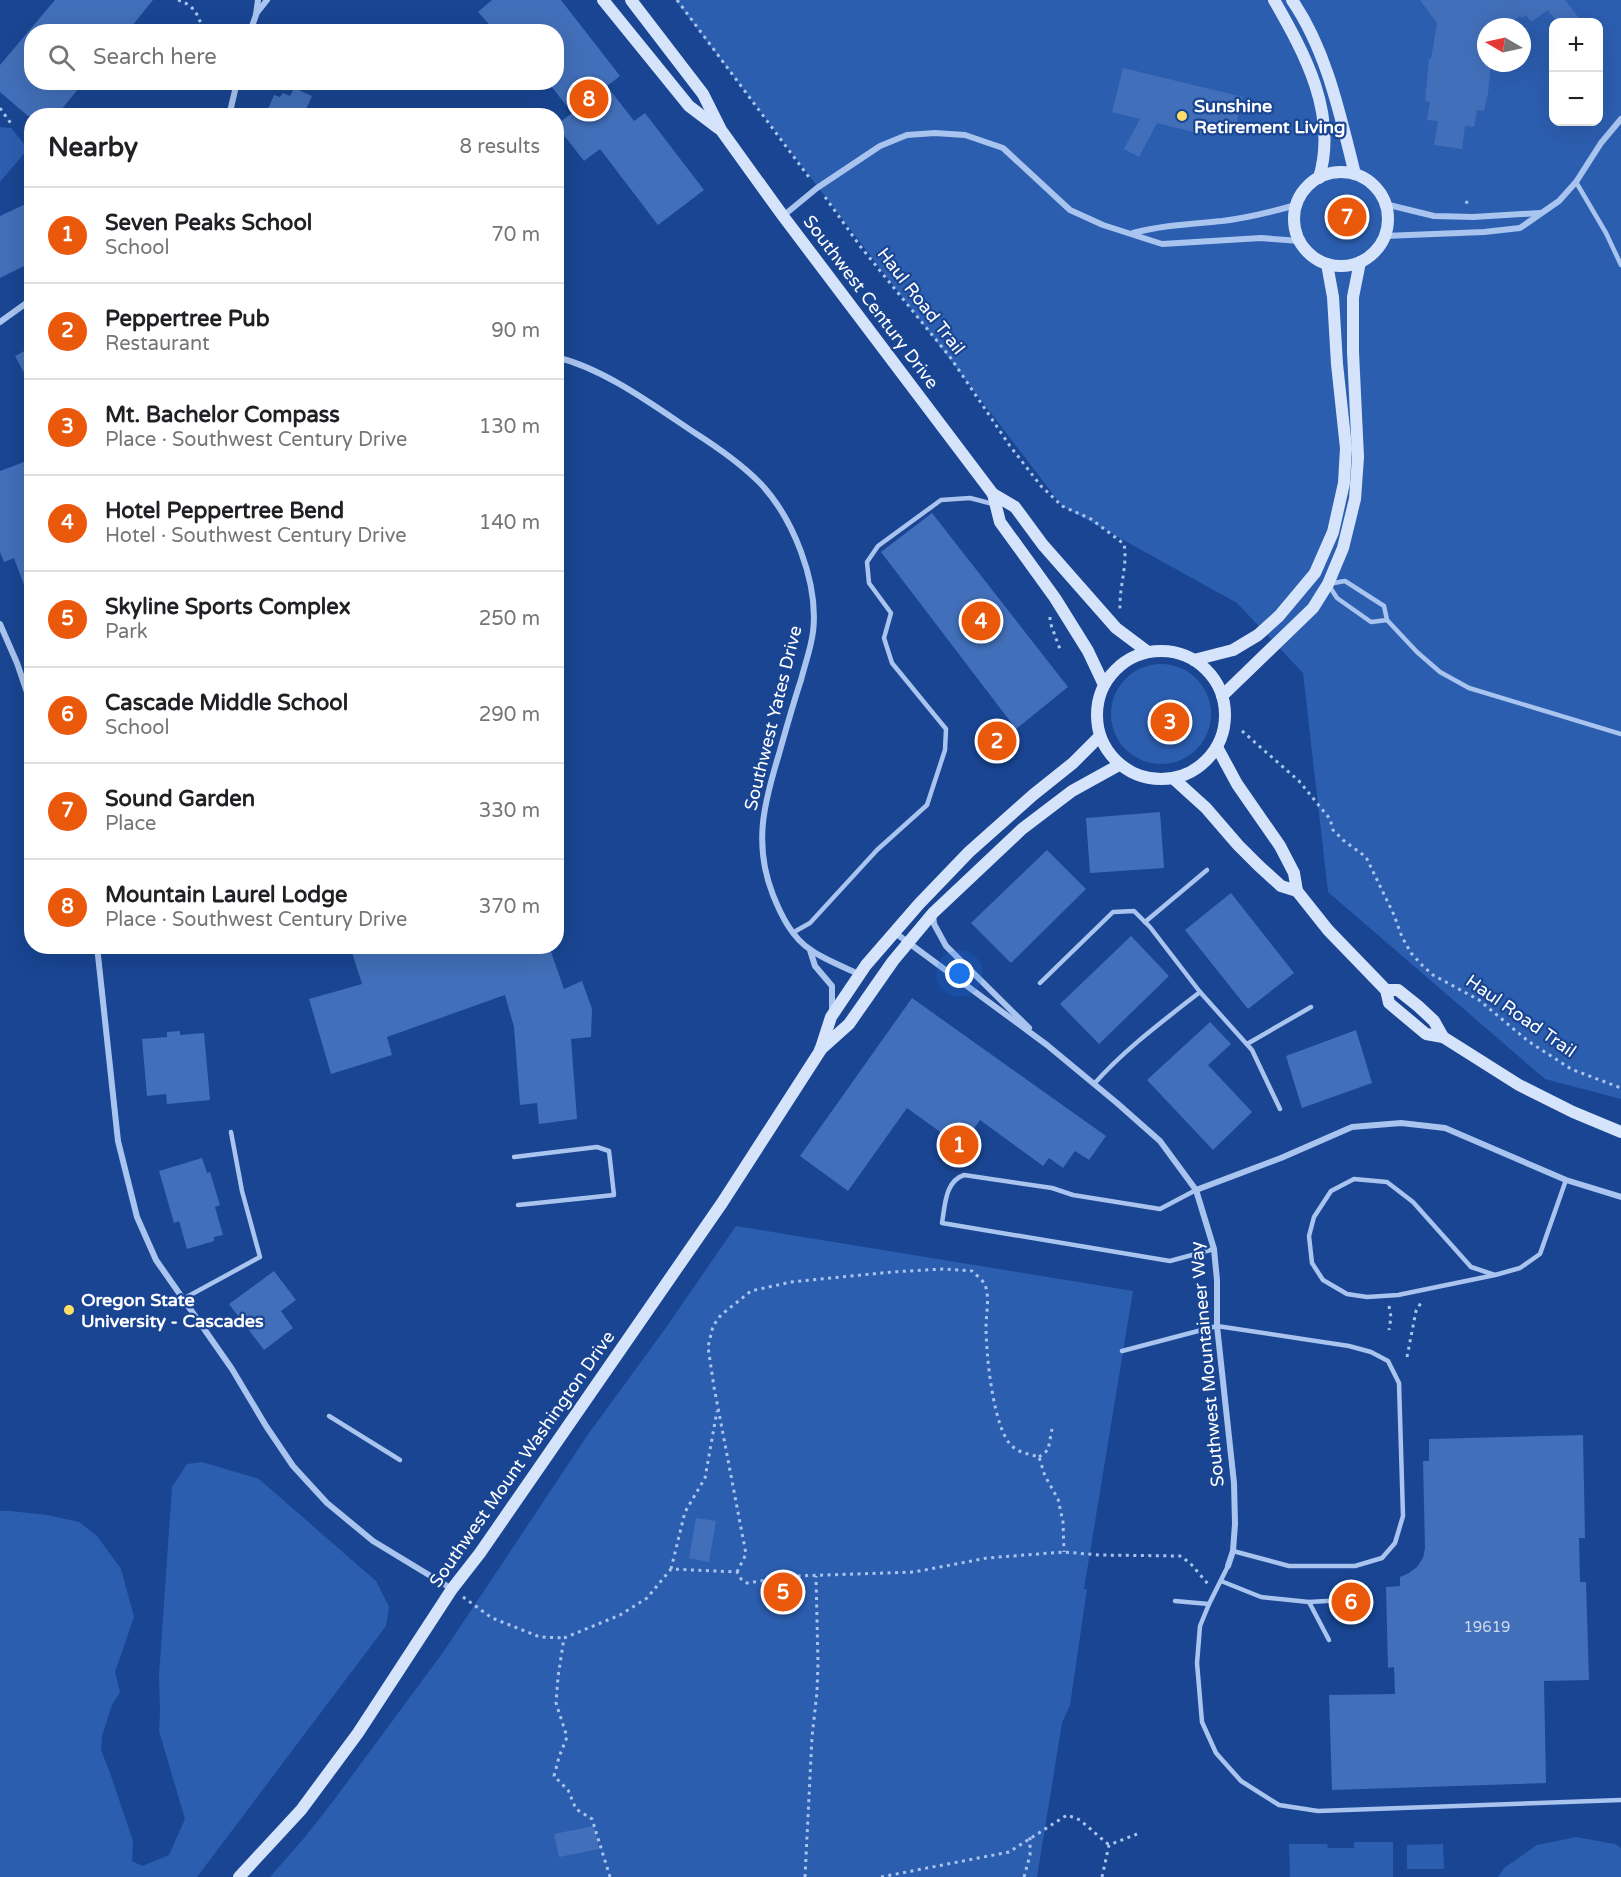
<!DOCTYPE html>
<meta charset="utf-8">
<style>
body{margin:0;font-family:"Varela Round",sans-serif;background:#f6f6f6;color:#202124}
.controls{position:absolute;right:18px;top:18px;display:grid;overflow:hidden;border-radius:12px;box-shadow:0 6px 24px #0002}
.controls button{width:54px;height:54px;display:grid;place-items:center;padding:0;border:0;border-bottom:2px solid #e0e0e0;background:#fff;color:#202124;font:30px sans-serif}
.compass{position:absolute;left:1477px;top:18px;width:54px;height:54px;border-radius:50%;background:#fff;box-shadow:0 6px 24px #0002;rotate:279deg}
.you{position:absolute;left:960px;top:974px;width:21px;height:21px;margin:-15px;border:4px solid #fff;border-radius:50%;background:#1a73e8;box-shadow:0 0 0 9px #1a73e833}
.badge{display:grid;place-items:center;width:39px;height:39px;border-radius:50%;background:#ea580c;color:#fff;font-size:20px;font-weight:700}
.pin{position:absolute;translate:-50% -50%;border:3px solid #fff;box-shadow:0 2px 6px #0006}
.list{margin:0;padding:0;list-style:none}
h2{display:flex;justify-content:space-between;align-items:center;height:78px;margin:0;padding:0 24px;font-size:26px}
h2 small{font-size:20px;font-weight:400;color:#757577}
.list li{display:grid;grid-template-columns:39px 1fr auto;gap:18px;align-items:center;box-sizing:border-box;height:96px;padding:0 24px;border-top:2px solid #e0e0e0}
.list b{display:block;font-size:22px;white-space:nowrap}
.list p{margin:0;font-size:20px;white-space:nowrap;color:#757577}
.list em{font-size:20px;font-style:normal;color:#757577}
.icon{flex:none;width:33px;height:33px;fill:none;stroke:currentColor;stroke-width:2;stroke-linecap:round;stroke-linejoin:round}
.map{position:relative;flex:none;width:1621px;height:1877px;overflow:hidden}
.search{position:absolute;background:#fff;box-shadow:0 6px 24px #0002;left:24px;top:24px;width:540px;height:66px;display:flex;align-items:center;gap:15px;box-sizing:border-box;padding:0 21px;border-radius:24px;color:#757577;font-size:22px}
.panel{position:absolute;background:#fff;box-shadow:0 6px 24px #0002;left:24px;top:108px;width:540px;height:846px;border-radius:24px}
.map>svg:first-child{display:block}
</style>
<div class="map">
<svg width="1621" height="1877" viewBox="0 0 1621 1877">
<rect width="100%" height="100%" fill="#194592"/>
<!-- green -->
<g fill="#2c5eb0" fill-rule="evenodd">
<path d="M675,0H1621V1099L1545,1079L1328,892L1303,673L1237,603L1062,506ZM1554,22H1598V122H1554ZM1486,27H1522V63H1486Z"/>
<polygon points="0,127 11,128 28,149 0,182"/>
<circle cx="1161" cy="714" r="50"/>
<polygon points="736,1226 1133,1291 1084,1589 1087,1589 1070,1705 1062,1723 1037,1877 270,1877 305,1837 334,1800 444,1651 589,1433 665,1329"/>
<polygon points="202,1462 259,1479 376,1581 389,1607 386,1626 197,1877 0,1877 0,1511 10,1511 47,1515 79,1522 97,1536 121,1569 134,1617 115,1672 120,1692 112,1705 102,1736 101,1750 110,1773 133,1841 132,1861 142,1866 169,1855 185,1819 159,1731 160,1712 159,1676 172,1487 187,1464"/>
<polygon points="1576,1837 1615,1844 1621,1848 1621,1877 1498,1877 1504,1868 1537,1845"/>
<polygon points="1354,1842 1393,1842 1393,1877 1290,1877 1289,1844 1327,1844 1328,1848 1354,1848"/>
<polygon points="1443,1844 1444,1869 1407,1869 1407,1845"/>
</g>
<!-- building -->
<g fill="#426fb9">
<polygon points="55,0 153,0 127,32 32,32 32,82 84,82 56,116 28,116 0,92 0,65"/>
<polygon points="492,0 561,0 620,76 607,86 634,121 645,113 704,190 658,225 600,149 584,161 556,125 572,113 548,82 556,82 556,32 496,32 478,12"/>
<polygon points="1420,0 1565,0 1582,22 1557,22 1548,10 1531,22 1526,15 1522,18 1520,16 1505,27 1486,27 1486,63 1491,63 1488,93 1484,111 1477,110 1474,127 1465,126 1462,149 1434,145 1438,121 1427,120 1430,102 1425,101 1429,59 1431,59 1437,23"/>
<polygon points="1123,68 1243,97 1236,125 1221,121 1219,129 1203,126 1201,134 1157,123 1139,157 1124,149 1140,119 1112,112"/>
<polygon points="294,88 312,96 303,116 265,116 274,95 280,97 283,93 290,96"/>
<polygon points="32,201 32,262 0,278 0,216"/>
<polygon points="32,347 32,387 15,356"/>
<polygon points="32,459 32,601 30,601 14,558 4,562 0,552 0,471"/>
<polygon points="932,513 1068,687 1016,729 881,552"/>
<polygon points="1160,812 1164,868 1090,873 1086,818"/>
<polygon points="1047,850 1086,889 1011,963 971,923"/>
<polygon points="1231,893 1294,973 1248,1009 1185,930"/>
<polygon points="1131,936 1169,976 1099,1044 1060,1004"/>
<polygon points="350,946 549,946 564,989 582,981 592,1009 591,1037 571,1039 577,1119 539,1124 537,1103 520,1105 514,1027 505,995 387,1037 392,1055 331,1074 309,999 362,984"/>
<polygon points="912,998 1106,1136 1089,1160 1075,1151 1063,1168 1049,1158 1043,1166 980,1120 961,1147 907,1108 848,1191 800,1156"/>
<polygon points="1210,1022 1231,1044 1208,1065 1252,1112 1213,1150 1147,1080"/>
<polygon points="1356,1030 1372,1083 1302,1108 1286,1056"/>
<polygon points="180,1031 180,1035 204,1033 210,1100 167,1104 166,1094 147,1096 142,1039 167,1037 167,1032"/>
<polygon points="202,1158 207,1173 210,1172 220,1205 215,1207 223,1235 214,1237 214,1241 187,1249 179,1221 174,1223 159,1171"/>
<polygon points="274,1271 296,1300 281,1311 293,1328 264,1350 229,1304"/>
<polygon points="1583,1435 1585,1538 1579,1538 1580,1582 1586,1582 1589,1680 1544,1681 1546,1783 1332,1790 1329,1695 1395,1694 1394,1667 1388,1668 1386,1587 1400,1586 1400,1577 1409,1573 1417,1567 1423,1558 1425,1548 1423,1461 1429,1461 1429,1439"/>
<polygon points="696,1518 716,1521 709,1562 689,1558"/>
<polygon points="594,1826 599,1849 559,1857 554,1834"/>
</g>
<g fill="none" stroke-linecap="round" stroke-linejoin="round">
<!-- path -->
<g stroke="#a9c4ef" stroke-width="3" stroke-dasharray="3 4.5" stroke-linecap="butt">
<path d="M178,0C194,5 199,15 203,32"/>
<polyline points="677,0 811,180"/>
<polyline points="0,108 12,125"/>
<path d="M825,197L860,246L950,357L1010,446L1041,486L1062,506L1091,519L1124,544C1128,565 1119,587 1120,609"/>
<polyline points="1466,201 1469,207"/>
<polyline points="1050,617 1050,622 1061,652"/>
<polyline points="1242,731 1299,781 1330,819 1333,830 1343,840 1366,857 1394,915 1402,937 1411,953 1422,965 1433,975 1479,1000 1528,1041 1571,1069 1621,1088"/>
<polyline points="1389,1306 1391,1317 1389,1330"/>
<polyline points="1407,1357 1416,1311 1422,1301"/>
<polyline points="1039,1457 1048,1450 1052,1429"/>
<polyline points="671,1569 685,1512 705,1478 717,1411"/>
<path d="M737,1572L746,1554L714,1387L708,1347L713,1326L721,1315L751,1291L791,1282L892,1272L943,1269L972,1271C976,1275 983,1280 985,1285C990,1297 986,1314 986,1327C986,1353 993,1431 1013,1447C1020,1453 1030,1454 1039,1457L1045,1476L1058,1499L1063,1522L1064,1552"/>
<polyline points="463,1597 492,1618 540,1637 564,1638"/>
<polyline points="610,1877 592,1819 576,1809 568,1790 554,1776 559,1757 567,1737 556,1703 558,1677 564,1638 620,1615 647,1598 671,1569 737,1572 741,1579 747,1583 795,1576 914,1572 987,1558 1064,1552 1099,1555 1180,1556 1190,1563 1208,1584"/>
<polyline points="805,1877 812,1737 817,1692 818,1663 816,1576"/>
<polyline points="881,1877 1009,1852 1067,1815 1080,1820 1109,1845"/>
<polyline points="1024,1877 1030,1855 1030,1837"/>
<polyline points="1102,1877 1109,1845 1137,1834"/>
</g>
<!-- lane -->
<g stroke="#a9c4ef" stroke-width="4.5">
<polyline points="1576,182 1606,233 1621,265"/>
<polyline points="1387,620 1371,622 1337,598 1328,584 1345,581 1384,606 1387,620 1417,652 1440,672 1469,688 1621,734"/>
<polyline points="1145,922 1207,870"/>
<polyline points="794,932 810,923 877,850 927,805 945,750 946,729 892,663 884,638 891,613 869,583 867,562 878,546 941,500 970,498 993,504"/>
<path d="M1040,983L1113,912L1134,911L1150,927L1200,992C1163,1021 1125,1049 1094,1084"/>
<polyline points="1200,992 1252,1050 1280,1109"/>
<polyline points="1247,1044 1311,1007"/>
<polyline points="514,1157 597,1147 609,1151 614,1195 518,1205"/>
<path d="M1196,1190L1160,1209L1073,1195L1052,1188L964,1175C945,1181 945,1206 942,1223L1170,1261L1214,1249"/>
<polyline points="1495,1275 1471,1267 1413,1202 1387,1182 1354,1179 1331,1191 1314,1217 1309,1236 1312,1263 1323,1280 1347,1294 1367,1297 1398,1295 1495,1275 1520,1268 1540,1254 1566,1180"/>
<polyline points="183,1299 260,1257 242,1191 231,1132"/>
<polyline points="1122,1351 1217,1326 1349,1346 1371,1352 1388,1361 1399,1383 1403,1516 1395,1543 1382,1558 1355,1566 1289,1566 1233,1551"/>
<polyline points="329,1416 400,1460"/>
<polyline points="1228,1566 1209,1604 1200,1626 1197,1663 1202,1722 1216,1753 1241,1781 1279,1805 1318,1811 1621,1800"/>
<polyline points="1221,1581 1261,1597 1309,1602 1362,1599"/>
<polyline points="1175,1601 1209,1604"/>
<polyline points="1309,1602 1329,1640"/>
</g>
<!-- street -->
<g stroke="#a9c4ef" stroke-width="6">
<polyline points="256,14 267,0"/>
<polyline points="250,32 256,15 258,0"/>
<polyline points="229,116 237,82"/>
<polyline points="1385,204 1434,216 1473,217 1540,213"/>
<polyline points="783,216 817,188 880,146 907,135 935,133 965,135 1003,148 1070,210 1103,225 1162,244 1261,238 1299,241"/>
<path d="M1133,233C1163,225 1191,224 1222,221C1247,218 1271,212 1296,205"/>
<polyline points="1384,236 1484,232 1520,228 1559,201 1576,182 1601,143 1621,119"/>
<polyline points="0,322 32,299"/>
<path d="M556,357C605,369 653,405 695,433C717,447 740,463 759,482C793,517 819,583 813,632C811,648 805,664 801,680C793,704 786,729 779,754C764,803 753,844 773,895C781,915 792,938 811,950C825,960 844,967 859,974"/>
<polyline points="0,624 17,663 32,707"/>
<polyline points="933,914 934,924 946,946 1029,1028"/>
<polyline points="894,932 1047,1045 1117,1103 1160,1141 1196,1190 1214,1249 1217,1280 1217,1326 1234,1483 1235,1524 1233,1551 1228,1566"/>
<polyline points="97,946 118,1141 137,1217 156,1260 232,1369 266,1426 293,1466 327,1503 373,1541 452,1589"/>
<polyline points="810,950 815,966 832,986 832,1009"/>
<polyline points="1196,1190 1281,1158 1352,1127 1401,1123 1445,1128 1566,1180 1621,1197"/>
</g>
<!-- secondary -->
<g stroke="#d6e4fb" stroke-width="12">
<polyline points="603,0 689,106 718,128"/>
<polyline points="631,0 703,94 721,130 783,216 993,494 1015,507 1043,545 1116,628 1148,652"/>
<path d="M1274,0C1305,54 1338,114 1319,178"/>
<path d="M1292,0C1327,51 1340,115 1355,174"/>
<circle cx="1341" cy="219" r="47"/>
<polyline points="993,494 1000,522 1055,598 1088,651 1104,685"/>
<circle cx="1161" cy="715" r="64"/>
<polyline points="1194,660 1233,650 1258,635 1279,616 1315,573 1333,532 1344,483 1346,448 1337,364 1333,297 1327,264"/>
<polyline points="1222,696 1313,608 1328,584 1343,548 1355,499 1358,457 1353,352 1353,297 1360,262"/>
<polyline points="1217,747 1237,784 1280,846 1294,873 1297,891 1328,930 1386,990 1389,1003 1426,1034 1443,1037 1519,1085 1573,1112 1621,1132"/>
<polyline points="1174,779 1206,808 1238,845 1258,865 1281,886 1297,891"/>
<polyline points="1386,990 1398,990 1418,1006 1434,1021 1443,1037"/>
<polyline points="820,1050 849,1024 893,961 933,913 1022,829 1072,791 1119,765"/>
<polyline points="239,1877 301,1810 358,1733 452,1589 480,1553 722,1203 820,1051 831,1017 866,965 919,904 969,852 1033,795 1073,763 1100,736"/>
</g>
</g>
<!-- markers -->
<g fill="#ffde67" stroke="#194592" stroke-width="2">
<circle cx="1182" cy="116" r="6"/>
<circle cx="69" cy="1310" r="6"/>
</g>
<g text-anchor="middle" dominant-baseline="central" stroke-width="4.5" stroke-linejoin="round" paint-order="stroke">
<!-- number labels -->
<g font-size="15" fill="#d0dbee">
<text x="1487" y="1627">19619</text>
</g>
<!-- poi labels -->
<g font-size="18" font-weight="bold" fill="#fff" stroke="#194592" text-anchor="start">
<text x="1194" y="106">Sunshine<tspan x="1194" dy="21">Retirement Living</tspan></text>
<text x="81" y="1300">Oregon State<tspan x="81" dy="21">University - Cascades</tspan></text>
</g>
<!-- street labels -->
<g font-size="18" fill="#fff" stroke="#194592">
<text transform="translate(921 301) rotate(52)">Haul Road Trail</text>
<text transform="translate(871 302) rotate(53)">Southwest Century Drive</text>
<text transform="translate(773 718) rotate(-76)">Southwest Yates Drive</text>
<text transform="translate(1521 1016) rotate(35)">Haul Road Trail</text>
<text transform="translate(1207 1364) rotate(-95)">Southwest Mountaineer Way</text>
<text transform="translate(522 1459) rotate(-55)">Southwest Mount Washington Drive</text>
</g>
</g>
</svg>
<div class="controls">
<button>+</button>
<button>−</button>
</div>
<svg class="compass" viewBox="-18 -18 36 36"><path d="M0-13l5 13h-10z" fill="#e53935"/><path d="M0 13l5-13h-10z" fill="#757577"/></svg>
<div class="you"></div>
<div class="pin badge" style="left:959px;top:1145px">1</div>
<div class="pin badge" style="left:997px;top:741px">2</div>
<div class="pin badge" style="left:1170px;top:722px">3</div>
<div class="pin badge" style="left:981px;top:621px">4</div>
<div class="pin badge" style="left:783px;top:1592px">5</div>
<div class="pin badge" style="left:1351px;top:1602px">6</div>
<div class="pin badge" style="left:1347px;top:217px">7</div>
<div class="pin badge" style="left:589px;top:99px">8</div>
<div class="search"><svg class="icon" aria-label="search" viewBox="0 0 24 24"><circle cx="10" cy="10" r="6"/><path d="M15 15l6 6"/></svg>Search here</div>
<section class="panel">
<h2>Nearby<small>8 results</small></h2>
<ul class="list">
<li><span class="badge">1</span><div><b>Seven Peaks School</b><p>School</p></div><em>70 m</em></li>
<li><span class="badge">2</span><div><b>Peppertree Pub</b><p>Restaurant</p></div><em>90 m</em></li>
<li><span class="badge">3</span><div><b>Mt. Bachelor Compass</b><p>Place · Southwest Century Drive</p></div><em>130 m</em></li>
<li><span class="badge">4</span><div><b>Hotel Peppertree Bend</b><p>Hotel · Southwest Century Drive</p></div><em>140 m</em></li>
<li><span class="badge">5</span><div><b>Skyline Sports Complex</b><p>Park</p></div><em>250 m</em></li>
<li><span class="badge">6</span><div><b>Cascade Middle School</b><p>School</p></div><em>290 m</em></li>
<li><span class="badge">7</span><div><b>Sound Garden</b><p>Place</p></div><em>330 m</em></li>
<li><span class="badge">8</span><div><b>Mountain Laurel Lodge</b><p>Place · Southwest Century Drive</p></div><em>370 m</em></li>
</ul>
</section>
</div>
